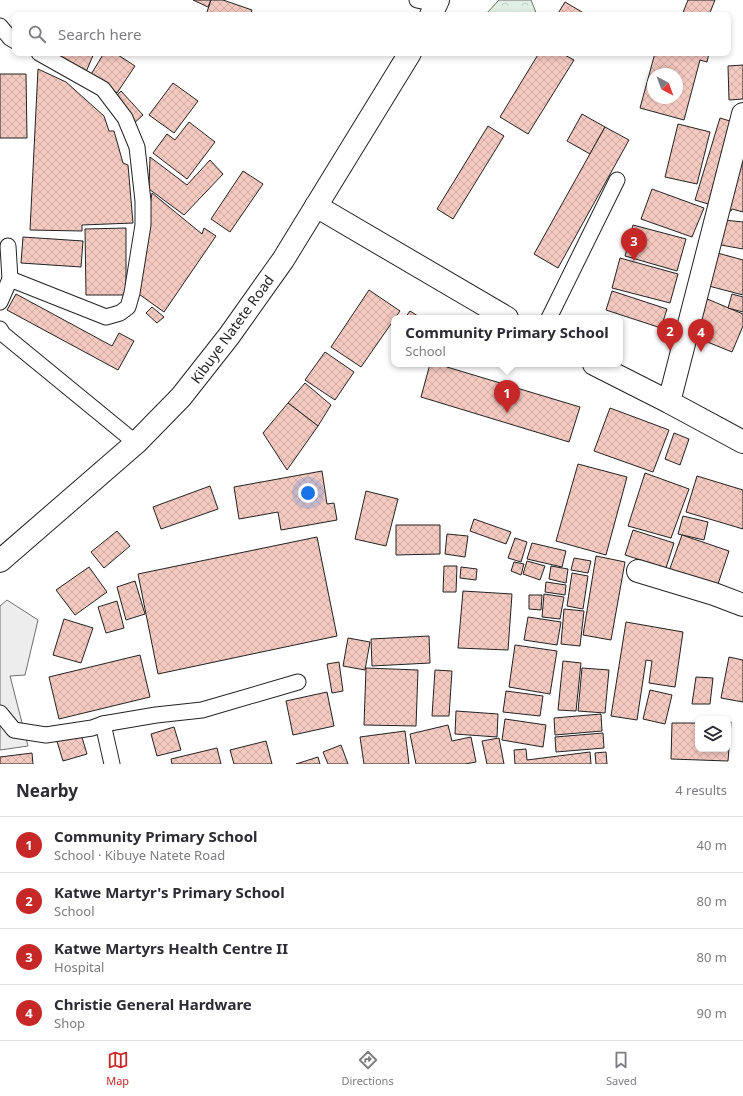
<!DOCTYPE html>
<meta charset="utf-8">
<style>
body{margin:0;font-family:"Noto Sans",sans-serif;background:#f7f7f7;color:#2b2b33}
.controls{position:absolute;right:12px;bottom:12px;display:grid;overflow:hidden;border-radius:8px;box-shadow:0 2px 6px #0003}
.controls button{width:36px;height:36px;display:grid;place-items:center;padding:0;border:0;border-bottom:1px solid #e1e1e2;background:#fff;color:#2b2b33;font:20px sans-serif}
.compass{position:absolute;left:647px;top:68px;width:36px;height:36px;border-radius:50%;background:#fff;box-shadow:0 2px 6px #0003;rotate:139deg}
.you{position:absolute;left:308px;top:493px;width:14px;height:14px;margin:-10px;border:3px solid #fff;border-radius:50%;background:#1a73e8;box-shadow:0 0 0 6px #1a73e833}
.badge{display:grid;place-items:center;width:26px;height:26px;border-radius:50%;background:#c62828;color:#fff;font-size:13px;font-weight:700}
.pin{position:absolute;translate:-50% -33px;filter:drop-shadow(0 1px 2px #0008)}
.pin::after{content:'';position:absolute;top:21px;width:14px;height:12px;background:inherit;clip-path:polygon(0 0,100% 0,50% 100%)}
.popup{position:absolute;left:391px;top:315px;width:232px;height:52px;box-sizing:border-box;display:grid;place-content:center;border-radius:8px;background:#fff;filter:drop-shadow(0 1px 3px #0005);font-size:13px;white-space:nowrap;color:#7c7c81}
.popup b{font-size:15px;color:#2b2b33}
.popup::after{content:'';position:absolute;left:50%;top:100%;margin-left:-8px;border:8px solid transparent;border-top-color:#fff}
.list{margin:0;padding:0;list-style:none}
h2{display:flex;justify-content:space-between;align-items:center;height:52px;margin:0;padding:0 16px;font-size:17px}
h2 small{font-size:13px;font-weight:400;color:#7c7c81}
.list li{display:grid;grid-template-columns:26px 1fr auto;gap:12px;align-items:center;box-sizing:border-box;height:56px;padding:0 16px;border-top:1px solid #e1e1e2}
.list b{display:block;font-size:15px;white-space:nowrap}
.list p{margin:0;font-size:13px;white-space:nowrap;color:#7c7c81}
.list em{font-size:13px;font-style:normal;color:#7c7c81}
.icon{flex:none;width:22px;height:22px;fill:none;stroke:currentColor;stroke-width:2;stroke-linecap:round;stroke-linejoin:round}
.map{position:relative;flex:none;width:743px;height:764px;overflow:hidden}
.search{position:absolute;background:#fff;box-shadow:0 2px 6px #0003;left:12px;right:12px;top:12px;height:44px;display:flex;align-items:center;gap:10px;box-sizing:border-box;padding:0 14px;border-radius:8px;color:#7c7c81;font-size:15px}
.sheet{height:276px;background:#fff}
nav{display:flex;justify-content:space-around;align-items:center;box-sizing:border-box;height:56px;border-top:1px solid #e1e1e2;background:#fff;font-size:11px;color:#7c7c81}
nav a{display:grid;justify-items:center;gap:2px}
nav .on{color:#c62828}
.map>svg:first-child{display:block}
</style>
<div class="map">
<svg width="743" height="764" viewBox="0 0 743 764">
<defs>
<pattern id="forest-crowns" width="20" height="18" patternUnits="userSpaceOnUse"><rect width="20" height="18" fill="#e0efe3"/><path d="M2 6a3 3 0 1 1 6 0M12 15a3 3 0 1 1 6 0" fill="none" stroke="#c0cdc2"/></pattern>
<pattern id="building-cross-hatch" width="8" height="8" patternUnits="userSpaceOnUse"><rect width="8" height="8" fill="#f3c9c0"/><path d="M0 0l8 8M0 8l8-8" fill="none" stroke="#d0aca5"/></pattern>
</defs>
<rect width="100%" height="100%" fill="#fff"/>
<!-- forest -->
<polygon fill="url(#forest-crowns)" stroke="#6f6f6f" points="499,0 531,0 537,15 485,15"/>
<!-- parking -->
<polygon fill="#ededed" stroke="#6f6f6f" points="7,600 38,620 25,675 10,676 28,746 0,750 0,606"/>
<!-- building -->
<g fill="url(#building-cross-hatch)" stroke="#222" fill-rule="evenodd">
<polygon points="193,0 211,0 208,7"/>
<polygon points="211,0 223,0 252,10 250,15 206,15"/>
<polygon points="688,0 715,0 709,15 682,15"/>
<polygon points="565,2 587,15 557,15"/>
<polygon points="62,53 94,53 86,72 59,62"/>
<polygon points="104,53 115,53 135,66 117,93 90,76"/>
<polygon points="539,53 561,53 574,60 528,134 500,117"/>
<path d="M655,53H709L707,62L700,60L684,120L640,108ZM653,74H677V98H653Z"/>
<polygon points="743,65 743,99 729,100 728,66"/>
<polygon points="38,69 66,82 104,116 109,131 114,131 123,163 128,165 133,223 82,225 82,231 30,230"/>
<polygon points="0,74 26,74 27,138 0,138"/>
<polygon points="173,83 198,101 174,133 149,115"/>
<polygon points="121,91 143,115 130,127 108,105"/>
<polygon points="582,114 605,127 590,154 567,141"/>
<polygon points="720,118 743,125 743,212 732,209 731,211 695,200"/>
<polygon points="189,122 215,142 187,179 153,153 167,134 175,140"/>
<polygon points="678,124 710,132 697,184 665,177"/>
<polygon points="488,126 504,136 453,219 437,209"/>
<polygon points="605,127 629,140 558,268 534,254"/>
<polygon points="150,157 187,185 210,160 223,174 184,215 149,189"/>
<polygon points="243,171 263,184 230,232 211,219"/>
<polygon points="652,189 704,208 692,237 641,219"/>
<polygon points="152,193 202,234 204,228 216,236 164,312 136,292"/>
<polygon points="724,220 743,222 743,249 721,245"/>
<polygon points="633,225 686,239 677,271 625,256"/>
<polygon points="126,228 126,295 86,295 85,229"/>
<polygon points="23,237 83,241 81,267 21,263"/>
<polygon points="714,252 743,260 743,295 705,285"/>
<polygon points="620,258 678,274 670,303 612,288"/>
<polygon points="369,290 400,311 361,367 331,347"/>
<polygon points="612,291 667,309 661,328 606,310"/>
<polygon points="693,293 743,314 743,326 732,352 678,330"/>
<polygon points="16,294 112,346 119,333 134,341 118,370 7,310"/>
<polygon points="732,294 743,297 743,312 728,308"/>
<polygon points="152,307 164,317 157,323 146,313"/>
<polygon points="410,311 421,318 405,318"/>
<polygon points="325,352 354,372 335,400 305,380"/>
<polygon points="430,364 437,364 580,407 569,442 421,397"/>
<polygon points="305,383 331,405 318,426 288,403"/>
<polygon points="288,403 318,426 287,470 263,433"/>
<polygon points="610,408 669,430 653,472 594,451"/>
<polygon points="674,433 689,439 680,465 665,459"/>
<polygon points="578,464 627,477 606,555 556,541"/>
<polygon points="322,471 327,504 334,503 337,520 281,530 278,512 239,519 234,487"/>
<polygon points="645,473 689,489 671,538 628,526"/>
<polygon points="697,476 743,490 743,529 686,512"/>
<polygon points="210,486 218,509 161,529 153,507"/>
<polygon points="366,491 398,499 386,546 355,539"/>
<polygon points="683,516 708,522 704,540 678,534"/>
<polygon points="474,519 511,532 506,544 470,531"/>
<polygon points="396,525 440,525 440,554 396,555"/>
<polygon points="633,530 674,543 666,568 625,555"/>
<polygon points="117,531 130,546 104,568 91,552"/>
<polygon points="447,534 468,536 465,557 445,554"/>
<polygon points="682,535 729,551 717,587 669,571"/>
<polygon points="317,537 337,636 158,674 138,574"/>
<polygon points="515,538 527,542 521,562 508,558"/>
<polygon points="532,543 566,551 562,567 527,559"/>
<polygon points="596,556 625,562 611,640 583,635"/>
<polygon points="574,558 591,561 588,573 571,570"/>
<polygon points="527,561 545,566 540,580 523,574"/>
<polygon points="514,562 524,564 521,575 511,571"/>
<polygon points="444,566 457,566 456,592 443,592"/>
<polygon points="551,566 568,569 566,583 549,579"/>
<polygon points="89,567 107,592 75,615 56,590"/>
<polygon points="461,567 477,569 476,580 460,578"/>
<polygon points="572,573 588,576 583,609 567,606"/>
<polygon points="135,581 145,614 126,620 117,587"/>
<polygon points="546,582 566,585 565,595 545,592"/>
<polygon points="463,591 512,594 508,650 458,648"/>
<polygon points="544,594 564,597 560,619 542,617"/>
<polygon points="529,595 542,595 541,610 529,609"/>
<polygon points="117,601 124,628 106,633 98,607"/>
<polygon points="564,609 584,611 580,646 561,644"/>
<polygon points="528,617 561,622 557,645 524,640"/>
<polygon points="64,619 93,628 81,663 53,655"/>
<polygon points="626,622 683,632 675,687 649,683 652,661 646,660 637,720 611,716"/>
<polygon points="429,636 430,663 372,666 371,639"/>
<polygon points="348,638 370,642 365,670 343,666"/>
<polygon points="515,645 557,651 550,694 509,687"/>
<polygon points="140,655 150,697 59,719 49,677"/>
<polygon points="729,657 743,660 743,702 721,698"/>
<polygon points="563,661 581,663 576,711 558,710"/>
<polygon points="339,662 343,691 332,693 327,664"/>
<polygon points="366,668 418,670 416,726 364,725"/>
<polygon points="582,668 609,670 605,713 578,711"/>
<polygon points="435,670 452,671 449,716 432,716"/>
<polygon points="696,677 713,678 710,704 692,704"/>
<polygon points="650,690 672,695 665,724 643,719"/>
<polygon points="506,691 543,696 540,716 503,712"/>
<polygon points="327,692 334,726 293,735 286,701"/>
<polygon points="456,711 498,714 497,737 455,734"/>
<polygon points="601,714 602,731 555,735 554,718"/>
<polygon points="505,719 546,725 543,747 502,740"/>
<polygon points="728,722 731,722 728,761 671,759 672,723 698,723 698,749 728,749"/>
<polygon points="448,725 452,741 471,737 476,762 465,764 416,764 410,734"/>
<polygon points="174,727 181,750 157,756 151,734"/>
<polygon points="80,731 87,754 63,761 56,738"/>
<polygon points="405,731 409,764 364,764 360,737"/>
<polygon points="603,733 604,748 556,752 555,737"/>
<polygon points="499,738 504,764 487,764 482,741"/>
<polygon points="266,741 272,764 234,764 230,750"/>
<polygon points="341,745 348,764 328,764 323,752"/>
<polygon points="217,748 221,764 172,764 171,759"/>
<polygon points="526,749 527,760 590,752 591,764 515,764 514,750"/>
<polygon points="606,752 607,764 596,764 595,753"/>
<polygon points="32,753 33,764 0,764 0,757"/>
<polygon points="318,757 320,764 296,764"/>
</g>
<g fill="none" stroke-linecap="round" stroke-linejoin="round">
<!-- lane casing -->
<g stroke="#222" stroke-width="17">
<g id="lane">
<polyline points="417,0 436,4"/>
<polyline points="0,26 10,38 15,41"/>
<polyline points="10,279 106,317 120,313 128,307 132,293 143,225 143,201 137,147 125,118 103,89 39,53"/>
<polyline points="0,302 10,279 8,246"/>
<polyline points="549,318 617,180"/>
<polyline points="0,329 3,334 136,443"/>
<polyline points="0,713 14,730 46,735 92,728 103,724 112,764"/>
<polyline points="103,724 156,715 202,710 298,682"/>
</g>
</g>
<!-- street casing -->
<g stroke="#222" stroke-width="24">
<g id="street">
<polyline points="316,206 507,318"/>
<polyline points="594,364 669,402 743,442"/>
<polyline points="669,402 743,114"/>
<polyline points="638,571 714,594 743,605"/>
</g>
</g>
<!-- primary casing -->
<g stroke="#222" stroke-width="24">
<g id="primary">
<polyline points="431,15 438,0"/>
<polyline points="0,561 136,443 181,397 229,336 283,260 410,53"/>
</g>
</g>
<!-- lane -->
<use href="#lane" stroke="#fff" stroke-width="15"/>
<!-- street -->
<use href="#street" stroke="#fff" stroke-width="22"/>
<!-- primary -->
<use href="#primary" stroke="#fff" stroke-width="22"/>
</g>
<g text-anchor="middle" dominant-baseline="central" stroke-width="3" stroke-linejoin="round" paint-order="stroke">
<!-- street labels -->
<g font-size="14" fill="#222" stroke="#fff">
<text transform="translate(232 329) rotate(-54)">Kibuye Natete Road</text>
</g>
</g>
</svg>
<div class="controls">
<button><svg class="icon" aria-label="layers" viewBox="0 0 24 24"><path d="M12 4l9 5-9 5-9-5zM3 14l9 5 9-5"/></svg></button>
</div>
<svg class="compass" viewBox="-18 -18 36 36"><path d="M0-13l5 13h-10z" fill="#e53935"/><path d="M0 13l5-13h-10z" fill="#7c7c81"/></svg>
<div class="you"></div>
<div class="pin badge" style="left:507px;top:413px">1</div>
<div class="popup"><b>Community Primary School</b>School</div>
<div class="pin badge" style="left:670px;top:351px">2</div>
<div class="pin badge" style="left:634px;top:261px">3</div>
<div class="pin badge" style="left:701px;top:352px">4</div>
<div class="search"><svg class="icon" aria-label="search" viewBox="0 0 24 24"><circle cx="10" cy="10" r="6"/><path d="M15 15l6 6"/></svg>Search here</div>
</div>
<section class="sheet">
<h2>Nearby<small>4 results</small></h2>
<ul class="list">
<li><span class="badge">1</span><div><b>Community Primary School</b><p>School · Kibuye Natete Road</p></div><em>40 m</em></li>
<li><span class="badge">2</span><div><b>Katwe Martyr's Primary School</b><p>School</p></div><em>80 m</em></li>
<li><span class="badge">3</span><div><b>Katwe Martyrs Health Centre II</b><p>Hospital</p></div><em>80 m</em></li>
<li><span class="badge">4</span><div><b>Christie General Hardware</b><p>Shop</p></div><em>90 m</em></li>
</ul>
</section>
<nav>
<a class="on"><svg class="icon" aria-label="map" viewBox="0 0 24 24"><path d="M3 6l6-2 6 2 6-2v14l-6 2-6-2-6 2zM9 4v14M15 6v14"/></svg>Map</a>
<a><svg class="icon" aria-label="directions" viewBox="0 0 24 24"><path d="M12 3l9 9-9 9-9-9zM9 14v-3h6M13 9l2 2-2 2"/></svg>Directions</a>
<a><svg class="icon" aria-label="saved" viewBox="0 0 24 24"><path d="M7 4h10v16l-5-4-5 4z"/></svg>Saved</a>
</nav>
